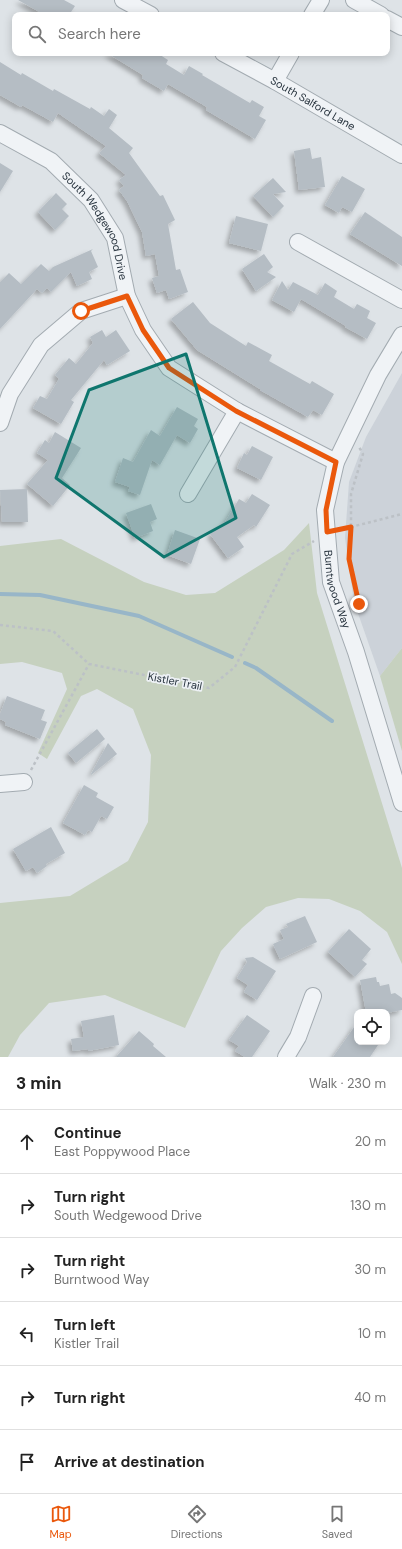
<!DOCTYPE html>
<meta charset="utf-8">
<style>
body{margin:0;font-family:"DM Sans",sans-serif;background:#f6f6f6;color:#222}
.controls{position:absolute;right:12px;bottom:12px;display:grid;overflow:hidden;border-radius:8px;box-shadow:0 2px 10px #0003}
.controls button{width:36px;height:36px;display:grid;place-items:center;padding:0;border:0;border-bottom:1px solid #e0e0e0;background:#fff;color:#222;font:20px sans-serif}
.stop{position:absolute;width:12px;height:12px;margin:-9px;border:3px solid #ea580c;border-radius:50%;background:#fff}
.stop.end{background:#ea580c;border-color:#fff;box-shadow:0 1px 4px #0008}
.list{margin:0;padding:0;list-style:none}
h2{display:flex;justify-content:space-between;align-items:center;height:52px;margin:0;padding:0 16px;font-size:17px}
h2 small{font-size:13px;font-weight:400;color:#767676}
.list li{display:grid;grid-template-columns:26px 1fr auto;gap:12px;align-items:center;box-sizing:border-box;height:64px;padding:0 16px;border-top:1px solid #e0e0e0}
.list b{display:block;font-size:15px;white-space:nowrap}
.list p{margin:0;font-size:13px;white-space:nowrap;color:#767676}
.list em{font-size:13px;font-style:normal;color:#767676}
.icon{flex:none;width:22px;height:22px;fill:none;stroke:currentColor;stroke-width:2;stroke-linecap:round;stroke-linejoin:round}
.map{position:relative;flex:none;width:402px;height:1057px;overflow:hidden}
.search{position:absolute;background:#fff;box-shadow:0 2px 10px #0003;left:12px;right:12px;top:12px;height:44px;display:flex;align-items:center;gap:10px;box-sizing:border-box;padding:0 14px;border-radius:8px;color:#767676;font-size:15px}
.sheet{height:436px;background:#fff}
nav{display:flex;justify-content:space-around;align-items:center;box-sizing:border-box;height:56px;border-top:1px solid #e0e0e0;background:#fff;font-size:11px;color:#767676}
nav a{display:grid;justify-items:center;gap:2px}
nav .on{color:#ea580c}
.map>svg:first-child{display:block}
</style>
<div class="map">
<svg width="402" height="1057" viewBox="0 0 402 1057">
<defs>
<filter id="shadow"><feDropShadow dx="-3.5" dy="3.5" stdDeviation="2" flood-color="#0004"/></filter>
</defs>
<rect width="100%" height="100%" fill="#dee3e7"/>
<!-- built -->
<polygon fill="#ccd2d9" points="402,373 402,648 380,676 354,602 345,538 349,482 366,437"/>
<!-- green -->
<g fill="#c6d1bf">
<polygon points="309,523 317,593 402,868 402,964 387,932 360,911 329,899 298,898 266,907 242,928 221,951 185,1028 105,995 49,1003 20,1035 8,1057 0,1057 0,903 70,896 128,861 148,822 151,755 133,709 97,689 81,696 47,759 38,753 67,689 62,673 22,662 0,664 0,546 61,539 144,582 186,595 215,593 284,550"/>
<polygon points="402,648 402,751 380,676"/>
</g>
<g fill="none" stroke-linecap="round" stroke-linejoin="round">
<!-- stream -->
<g stroke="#98b6c8" stroke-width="4">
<polyline points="0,594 40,595 139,616 232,657"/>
<polyline points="245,663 256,668 332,721"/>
</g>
</g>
<!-- building -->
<g fill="#b5bdc4" filter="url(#shadow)">
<polygon points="18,0 64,0 75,6 69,15 45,15"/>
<polygon points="107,53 157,53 168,60 166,64 184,75 189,66 203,74 202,75 250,103 252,100 264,107 259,116 266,120 255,139 206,110 207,107 168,84 164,91 142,78 143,75"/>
<polygon points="0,62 21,75 22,73 53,91 54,89 90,109 91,107 104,116 109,109 117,115 109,128 133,148 129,153 160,196 163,195 175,220 168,224 176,270 180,269 188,292 169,299 166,290 157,293 152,278 159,276 155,254 146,256 142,232 127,201 119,190 124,186 119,180 126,175 99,153 106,146 58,113 53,122 22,105 21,107 0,95"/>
<polygon points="310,148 312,159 321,157 325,187 299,190 294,151"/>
<polygon points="0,163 13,171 0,192"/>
<polygon points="342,176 365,189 352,212 342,207 339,213 325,205"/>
<polygon points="273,178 286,192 273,194 284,206 273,217 253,196"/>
<polygon points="56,193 67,204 62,209 69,216 55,230 38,212"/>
<polygon points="365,212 402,237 402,266 350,234"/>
<polygon points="236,216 268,224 261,251 229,243"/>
<polygon points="93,249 91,251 98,267 89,272 92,279 77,286 71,272 51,292 47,288 42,293 37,289 0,329 0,282 9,273 21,284 41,264 49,271 53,267"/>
<polygon points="264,254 273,267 267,272 276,277 256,291 242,269"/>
<polygon points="282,281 288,290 293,282 318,295 325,283 337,291 334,297 354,309 357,304 370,311 367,318 376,323 367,339 345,327 346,326 301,299 294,312 272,300"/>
<polygon points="193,302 210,323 246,346 248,342 272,355 269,361 310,384 312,381 334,394 322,415 313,410 308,417 260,390 260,389 197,350 171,319"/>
<polygon points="102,330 106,337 116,330 130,351 107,365 104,360 71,400 74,402 61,424 33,408 40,396 47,399 59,379 55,375 69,358 76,364 93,343 90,337"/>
<polygon points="177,407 198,419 194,426 198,429 190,443 177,435 160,465 152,460 140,495 128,491 130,487 115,482 123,458 133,462 151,430 160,436"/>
<polygon points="55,432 81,448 62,478 70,485 53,506 27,484 48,460 37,453 45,440 49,443"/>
<polygon points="252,446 273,457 261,480 237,468 244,453 247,455"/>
<polygon points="27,489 28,522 2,522 0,490"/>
<polygon points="252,494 270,505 256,527 254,525 237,537 244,547 228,558 210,534 225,522 239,499 246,503"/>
<polygon points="151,504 157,519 150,522 153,531 135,538 126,513"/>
<polygon points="175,530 200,539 191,564 167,555"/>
<polygon points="7,696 45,710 41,720 47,722 40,739 5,725 6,722 0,719 0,714"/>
<polygon points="97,729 105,739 76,763 68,753"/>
<polygon points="108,743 117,754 91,775 91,774"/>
<polygon points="84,785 98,793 96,797 114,807 107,819 101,816 92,832 88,830 85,835 63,823"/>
<polygon points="51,827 65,853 46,864 47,866 37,873 33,867 26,871 13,849"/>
<polygon points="305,916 317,942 280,959 273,944 284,939 280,930 288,927 286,924"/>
<polygon points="349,929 371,949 362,960 367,964 355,977 328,952"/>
<polygon points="253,957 276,971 257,1000 244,992 248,985 237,978 247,962 245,958"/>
<polygon points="376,977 377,982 379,982 380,986 389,984 391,994 395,993 402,998 402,1010 387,1013 387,1012 366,1012 360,980"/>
<polygon points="114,1015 119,1045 88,1051 88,1049 73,1051 71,1039 84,1037 81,1021"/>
<polygon points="247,1015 270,1031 252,1057 245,1057 235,1051 239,1046 229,1040"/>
<polygon points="357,1023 357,1042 380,1042 370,1057 333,1057"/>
<polygon points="139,1031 154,1044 153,1046 166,1057 116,1057"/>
</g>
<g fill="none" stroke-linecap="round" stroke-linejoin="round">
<!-- minor casing -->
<g stroke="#a3abb1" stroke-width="18">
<g id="minor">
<polyline points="123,0 151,15"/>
<polyline points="354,0 381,15"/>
<polyline points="312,15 321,0"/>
<polyline points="387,19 402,27"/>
<path id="s1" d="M223,53L275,81L402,155"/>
<polyline points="275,81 291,53"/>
<path id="s2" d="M0,133L51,161L91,200L115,238L127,296L143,330L169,368L237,411L336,462"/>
<polyline points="298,242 402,300"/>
<path id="s3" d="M402,335L378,375L336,462L325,510L331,582L356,652L402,803"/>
<polyline points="0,423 10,394 41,345 81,311 127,296"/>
<polyline points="188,494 237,411"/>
<polyline points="0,784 24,782"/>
<polyline points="286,1057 298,1037 313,996"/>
</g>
</g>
<!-- path -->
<g stroke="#bcc1c6" stroke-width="2.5" stroke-dasharray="3 3" stroke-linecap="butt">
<polyline points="340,529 351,527 351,494 363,454 359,447"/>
<polyline points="357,610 359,604 349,559 351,527 402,514"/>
<polyline points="0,625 53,631 89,664 209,688 235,667 292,554 314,541"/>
<polyline points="31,770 89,664"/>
</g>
<!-- minor -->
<use href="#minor" stroke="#f0f3f6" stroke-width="16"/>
</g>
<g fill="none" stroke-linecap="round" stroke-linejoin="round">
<!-- route -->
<polyline stroke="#ea580c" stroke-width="5" points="81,311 127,296 143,330 169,368 236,411 336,462 326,510 327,532 351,527 349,559 359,604"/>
</g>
<!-- marked area -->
<path fill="#0f766e" fill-opacity="0.2" stroke="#0f766e" stroke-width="3" stroke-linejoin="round" d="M186,354L236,518L164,557L56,478L89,390Z"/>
<g text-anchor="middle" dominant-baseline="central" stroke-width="3.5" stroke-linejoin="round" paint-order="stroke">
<!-- street labels -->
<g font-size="11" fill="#27333e" stroke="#edf1f5">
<text stroke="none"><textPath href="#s1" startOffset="103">South Salford Lane</textPath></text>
<text stroke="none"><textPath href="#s2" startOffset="139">South Wedgewood Drive</textPath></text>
<text stroke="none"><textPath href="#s3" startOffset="273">Burntwood Way</textPath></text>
<text transform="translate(175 681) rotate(11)">Kistler Trail</text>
</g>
</g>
</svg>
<div class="controls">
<button><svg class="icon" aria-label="locate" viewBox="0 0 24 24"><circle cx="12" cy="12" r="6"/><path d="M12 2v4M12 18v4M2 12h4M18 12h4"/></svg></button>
</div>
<div class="stop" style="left:81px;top:311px"></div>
<div class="stop end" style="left:359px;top:604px"></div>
<div class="search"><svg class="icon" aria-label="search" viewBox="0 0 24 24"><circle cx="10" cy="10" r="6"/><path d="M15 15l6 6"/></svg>Search here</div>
</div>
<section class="sheet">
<h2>3 min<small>Walk · 230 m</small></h2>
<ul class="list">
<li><svg class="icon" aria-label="ahead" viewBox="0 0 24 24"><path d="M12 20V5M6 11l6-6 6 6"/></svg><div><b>Continue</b><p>East Poppywood Place</p></div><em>20 m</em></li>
<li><svg class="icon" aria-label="right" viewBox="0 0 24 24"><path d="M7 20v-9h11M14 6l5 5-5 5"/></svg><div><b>Turn right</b><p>South Wedgewood Drive</p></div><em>130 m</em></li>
<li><svg class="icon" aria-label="right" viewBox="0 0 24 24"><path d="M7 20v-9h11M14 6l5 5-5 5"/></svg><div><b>Turn right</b><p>Burntwood Way</p></div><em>30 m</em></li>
<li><svg class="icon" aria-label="left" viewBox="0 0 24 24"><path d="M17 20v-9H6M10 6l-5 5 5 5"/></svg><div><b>Turn left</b><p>Kistler Trail</p></div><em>10 m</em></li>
<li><svg class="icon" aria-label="right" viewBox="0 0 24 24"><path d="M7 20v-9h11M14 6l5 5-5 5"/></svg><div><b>Turn right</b></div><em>40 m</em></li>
<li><svg class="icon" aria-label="arrive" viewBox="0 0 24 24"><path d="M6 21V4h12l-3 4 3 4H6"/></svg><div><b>Arrive at destination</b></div></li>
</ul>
</section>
<nav>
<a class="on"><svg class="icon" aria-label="map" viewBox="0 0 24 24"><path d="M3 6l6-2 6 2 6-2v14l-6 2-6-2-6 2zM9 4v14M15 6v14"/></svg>Map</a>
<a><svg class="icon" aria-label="directions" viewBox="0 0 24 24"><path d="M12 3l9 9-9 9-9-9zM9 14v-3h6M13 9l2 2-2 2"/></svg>Directions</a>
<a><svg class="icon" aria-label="saved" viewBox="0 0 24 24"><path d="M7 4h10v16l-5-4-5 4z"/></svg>Saved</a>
</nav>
